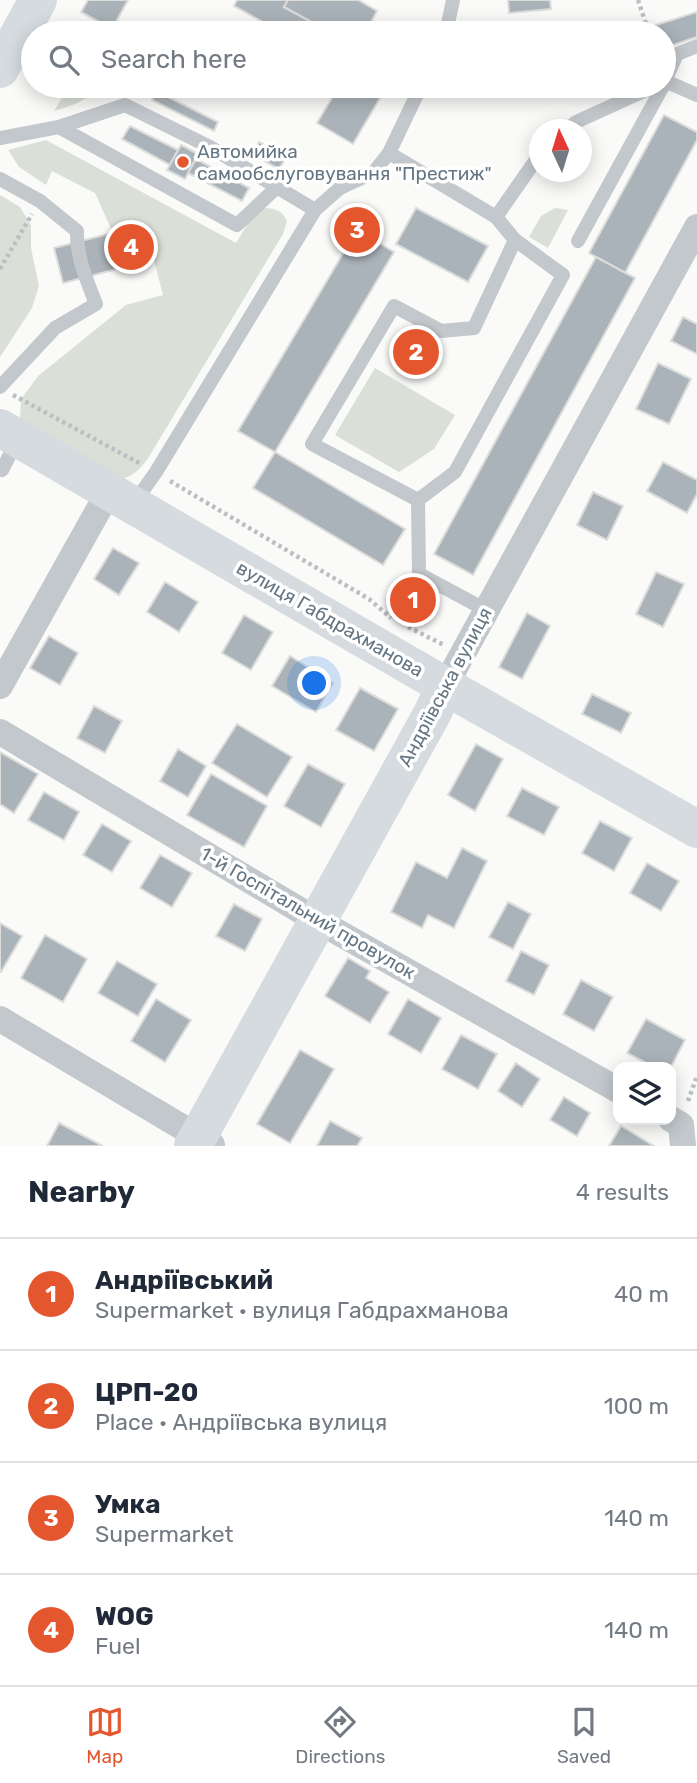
<!DOCTYPE html>
<meta charset="utf-8">
<style>
body{margin:0;font-family:Rubik,sans-serif;background:#f2f2f3;color:#1f2937}
.controls{position:absolute;right:21px;bottom:21px;display:grid;overflow:hidden;border-radius:14px;box-shadow:0 4px 18px #0003}
.controls button{width:63px;height:63px;display:grid;place-items:center;padding:0;border:0;border-bottom:2px solid #e0e1e3;background:#fff;color:#1f2937;font:35px sans-serif}
.compass{position:absolute;left:529px;top:119px;width:63px;height:63px;border-radius:50%;background:#fff;box-shadow:0 4px 18px #0003;rotate:356deg}
.you{position:absolute;left:315px;top:684px;width:24px;height:24px;margin:-18px;border:5px solid #fff;border-radius:50%;background:#1a73e8;box-shadow:0 0 0 10px #1a73e833}
.badge{display:grid;place-items:center;width:46px;height:46px;border-radius:50%;background:#e4572e;color:#fff;font-size:23px;font-weight:700}
.pin{position:absolute;translate:-50% -50%;border:4px solid #fff;box-shadow:0 2px 7px #0006}
.list{margin:0;padding:0;list-style:none}
h2{display:flex;justify-content:space-between;align-items:center;height:91px;margin:0;padding:0 28px;font-size:30px}
h2 small{font-size:23px;font-weight:400;color:#747a83}
.list li{display:grid;grid-template-columns:46px 1fr auto;gap:21px;align-items:center;box-sizing:border-box;height:112px;padding:0 28px;border-top:2px solid #e0e1e3}
.list b{display:block;font-size:26px;white-space:nowrap}
.list p{margin:0;font-size:23px;white-space:nowrap;color:#747a83}
.list em{font-size:23px;font-style:normal;color:#747a83}
.icon{flex:none;width:38px;height:38px;fill:none;stroke:currentColor;stroke-width:2;stroke-linecap:round;stroke-linejoin:round}
.map{position:relative;flex:none;width:697px;height:1146px;overflow:hidden}
.search{position:absolute;background:#fff;box-shadow:0 4px 18px #0003;left:21px;right:21px;top:21px;height:77px;display:flex;align-items:center;gap:18px;box-sizing:border-box;padding:0 24px;border-radius:38px;color:#747a83;font-size:26px}
.sheet{height:539px;background:#fff}
nav{display:flex;justify-content:space-around;align-items:center;box-sizing:border-box;height:98px;border-top:2px solid #e0e1e3;background:#fff;font-size:19px;color:#747a83}
nav a{display:grid;justify-items:center;gap:4px}
nav .on{color:#e4572e}
.map>svg:first-child{display:block}
</style>
<div class="map">
<svg width="697" height="1146" viewBox="0 0 697 1146">
<rect width="100%" height="100%" fill="#fafaf8"/>
<!-- green -->
<g fill="#dadfd7">
<path d="M69,86H98C87,101 72,106 54,111Z"/>
<path d="M46,140L236,243L252,217L263,208C274,208 282,210 287,221L283,234L147,460C138,471 131,478 117,480L20,418L21,399L38,376L126,305L163,295L145,225L113,233L95,193L52,171L46,185L19,167L8,150Z"/>
<polygon points="0,195 20,207 31,225 31,248 39,286 32,308 0,357"/>
<polygon points="555,208 568,210 548,248 529,237 541,216"/>
<polygon points="375,368 455,415 434,449 399,472 335,435"/>
</g>
<!-- building -->
<g fill="#aab3b9" stroke="#dcdcda" stroke-width="2">
<polygon points="88,0 128,0 112,29 81,12"/>
<polygon points="237,0 288,0 284,7 332,33 310,33 305,31 304,33 283,33 234,6"/>
<polygon points="288,0 358,0 377,11 365,33 332,33 284,7"/>
<polygon points="508,0 550,0 551,9 509,13"/>
<polygon points="697,12 697,37 664,48 664,33 659,33 656,25"/>
<polygon points="339,86 387,86 353,144 317,123"/>
<polygon points="156,91 218,122 214,131 152,100"/>
<polygon points="664,115 697,132 697,140 625,273 589,253"/>
<polygon points="130,126 178,150 170,165 122,139"/>
<polygon points="259,142 286,157 279,169 259,158 255,150"/>
<polygon points="181,145 198,154 185,179 167,170"/>
<polygon points="196,159 249,188 242,201 188,173"/>
<polygon points="416,208 488,246 468,282 396,244"/>
<polygon points="145,225 154,259 117,269 108,234"/>
<polygon points="357,230 394,252 275,452 238,431"/>
<polygon points="108,234 117,269 63,283 54,248"/>
<polygon points="596,257 635,278 473,575 434,554"/>
<polygon points="683,317 697,324 697,354 671,341"/>
<polygon points="416,331 434,342 417,372 398,362"/>
<polygon points="658,363 691,379 669,424 636,409"/>
<polygon points="275,452 405,529 383,565 253,488"/>
<polygon points="663,462 697,480 697,494 687,513 647,491"/>
<polygon points="593,492 623,506 607,540 577,525"/>
<polygon points="113,548 139,563 119,595 94,579"/>
<polygon points="656,572 684,584 663,627 636,614"/>
<polygon points="408,581 433,595 418,621 393,606"/>
<polygon points="165,582 198,602 179,632 147,612"/>
<polygon points="527,613 550,626 522,679 499,667"/>
<polygon points="244,615 273,632 251,670 222,653"/>
<polygon points="49,636 78,653 60,685 30,668"/>
<polygon points="290,656 333,683 316,712 272,686"/>
<polygon points="360,688 398,709 374,751 336,730"/>
<polygon points="592,694 631,713 621,733 582,714"/>
<polygon points="94,706 122,721 105,753 77,738"/>
<polygon points="237,724 292,757 267,797 212,763"/>
<polygon points="476,744 503,759 475,811 448,795"/>
<polygon points="178,749 206,766 188,797 160,781"/>
<polygon points="0,752 38,774 14,813 0,804"/>
<polygon points="308,764 345,784 321,827 284,806"/>
<polygon points="211,774 267,806 244,847 187,815"/>
<polygon points="522,788 559,807 544,835 507,816"/>
<polygon points="44,792 79,812 64,840 28,820"/>
<polygon points="600,821 632,838 614,871 582,853"/>
<polygon points="102,824 131,841 112,872 83,855"/>
<polygon points="462,848 487,861 454,928 428,915 422,928 391,912 416,862 447,878"/>
<polygon points="160,855 192,873 172,907 140,888"/>
<polygon points="647,863 679,881 661,911 630,893"/>
<polygon points="508,902 531,914 513,949 489,937"/>
<polygon points="234,904 262,919 245,951 216,936"/>
<polygon points="0,923 22,936 1,972 0,972"/>
<polygon points="45,935 87,959 63,1002 21,978"/>
<polygon points="521,951 549,965 534,995 506,981"/>
<polygon points="348,958 370,971 366,978 389,992 370,1023 325,996"/>
<polygon points="117,961 157,984 138,1016 98,993"/>
<polygon points="581,980 613,997 594,1031 563,1014"/>
<polygon points="156,999 191,1020 165,1062 131,1041"/>
<polygon points="408,999 441,1018 421,1053 388,1034"/>
<polygon points="646,1019 685,1040 671,1067 654,1067 627,1053"/>
<polygon points="461,1035 497,1054 478,1089 442,1069"/>
<polygon points="300,1050 334,1069 290,1143 257,1124"/>
<polygon points="516,1063 540,1079 522,1107 498,1091"/>
<polygon points="564,1097 590,1113 577,1136 550,1120"/>
<polygon points="330,1121 362,1138 357,1146 317,1146"/>
<polygon points="59,1123 103,1146 47,1146"/>
<polygon points="621,1126 654,1146 609,1146"/>
</g>
<g fill="none" stroke-linecap="round" stroke-linejoin="round">
<!-- path -->
<g stroke="#bbbfc2" stroke-width="4.5" stroke-dasharray="3.5 3.5" stroke-linecap="butt">
<polyline points="638,0 649,33"/>
<polyline points="0,269 32,214"/>
<polyline points="13,395 141,464"/>
<polyline points="170,481 369,599 391,618"/>
<polyline points="408,627 444,645"/>
<polyline points="688,1101 697,1076"/>
</g>
<!-- lane -->
<g stroke="#c3c8cc" stroke-width="14">
<polyline points="446,33 453,0"/>
<polyline points="697,46 677,54 665,81 697,95"/>
<polyline points="59,127 237,225 276,188"/>
<polyline points="567,130 576,122 655,86"/>
<polyline points="0,138 59,127 125,105 210,147 315,210"/>
<polyline points="389,153 496,217 515,240 563,275 455,472 418,500 419,574 486,610"/>
<path d="M0,179L40,201L77,231C76,256 87,281 96,304L55,328L0,387"/>
<polyline points="496,217 540,154"/>
<polyline points="578,241 663,86"/>
<polyline points="2,470 18,439"/>
<polyline points="418,500 312,444 394,306 441,331 474,328 515,240"/>
<polyline points="134,503 156,472 315,210 340,188 373,173 389,153 421,86"/>
</g>
<!-- street -->
<g stroke="#c3c8cc" stroke-width="26">
<polyline points="0,686 109,491"/>
<polyline points="445,686 697,227"/>
<polyline points="0,732 318,921 618,1090"/>
<polyline points="0,1019 212,1145"/>
<polyline points="671,1119 681,1125 683,1146"/>
</g>
<!-- secondary -->
<g stroke="#d6dbdf" stroke-width="38">
<polyline points="0,69 38,0"/>
<polyline points="0,428 445,686 697,829"/>
<polyline points="193,1146 432,714 445,686"/>
</g>
</g>
<!-- markers -->
<circle fill="#e4572e" stroke="#fff" stroke-width="2.5" cx="183" cy="162" r="7"/>
<g text-anchor="middle" dominant-baseline="central" stroke-width="7" stroke-linejoin="round" paint-order="stroke">
<!-- poi labels -->
<g font-size="19" fill="#657683" stroke="#fff" text-anchor="start">
<text x="197" y="151">Автомийка<tspan x="197" dy="22">самообслуговування "Престиж"</tspan></text>
</g>
<!-- street labels -->
<g font-size="19" fill="#657683" stroke="#fff">
<text transform="translate(330 619) rotate(30)">вулиця Габдрахманова</text>
<text transform="translate(445 687) rotate(-62)">Андріївська вулиця</text>
<text transform="translate(308 913) rotate(30)">1-й Госпітальний провулок</text>
</g>
</g>
</svg>
<div class="controls">
<button><svg class="icon" aria-label="layers" viewBox="0 0 24 24"><path d="M12 4l9 5-9 5-9-5zM3 14l9 5 9-5"/></svg></button>
</div>
<svg class="compass" viewBox="-18 -18 36 36"><path d="M0-13l5 13h-10z" fill="#e53935"/><path d="M0 13l5-13h-10z" fill="#747a83"/></svg>
<div class="you"></div>
<div class="pin badge" style="left:413px;top:600px">1</div>
<div class="pin badge" style="left:416px;top:352px">2</div>
<div class="pin badge" style="left:357px;top:230px">3</div>
<div class="pin badge" style="left:131px;top:247px">4</div>
<div class="search"><svg class="icon" aria-label="search" viewBox="0 0 24 24"><circle cx="10" cy="10" r="6"/><path d="M15 15l6 6"/></svg>Search here</div>
</div>
<section class="sheet">
<h2>Nearby<small>4 results</small></h2>
<ul class="list">
<li><span class="badge">1</span><div><b>Андріївський</b><p>Supermarket · вулиця Габдрахманова</p></div><em>40 m</em></li>
<li><span class="badge">2</span><div><b>ЦРП-20</b><p>Place · Андріївська вулиця</p></div><em>100 m</em></li>
<li><span class="badge">3</span><div><b>Умка</b><p>Supermarket</p></div><em>140 m</em></li>
<li><span class="badge">4</span><div><b>WOG</b><p>Fuel</p></div><em>140 m</em></li>
</ul>
</section>
<nav>
<a class="on"><svg class="icon" aria-label="map" viewBox="0 0 24 24"><path d="M3 6l6-2 6 2 6-2v14l-6 2-6-2-6 2zM9 4v14M15 6v14"/></svg>Map</a>
<a><svg class="icon" aria-label="directions" viewBox="0 0 24 24"><path d="M12 3l9 9-9 9-9-9zM9 14v-3h6M13 9l2 2-2 2"/></svg>Directions</a>
<a><svg class="icon" aria-label="saved" viewBox="0 0 24 24"><path d="M7 4h10v16l-5-4-5 4z"/></svg>Saved</a>
</nav>
